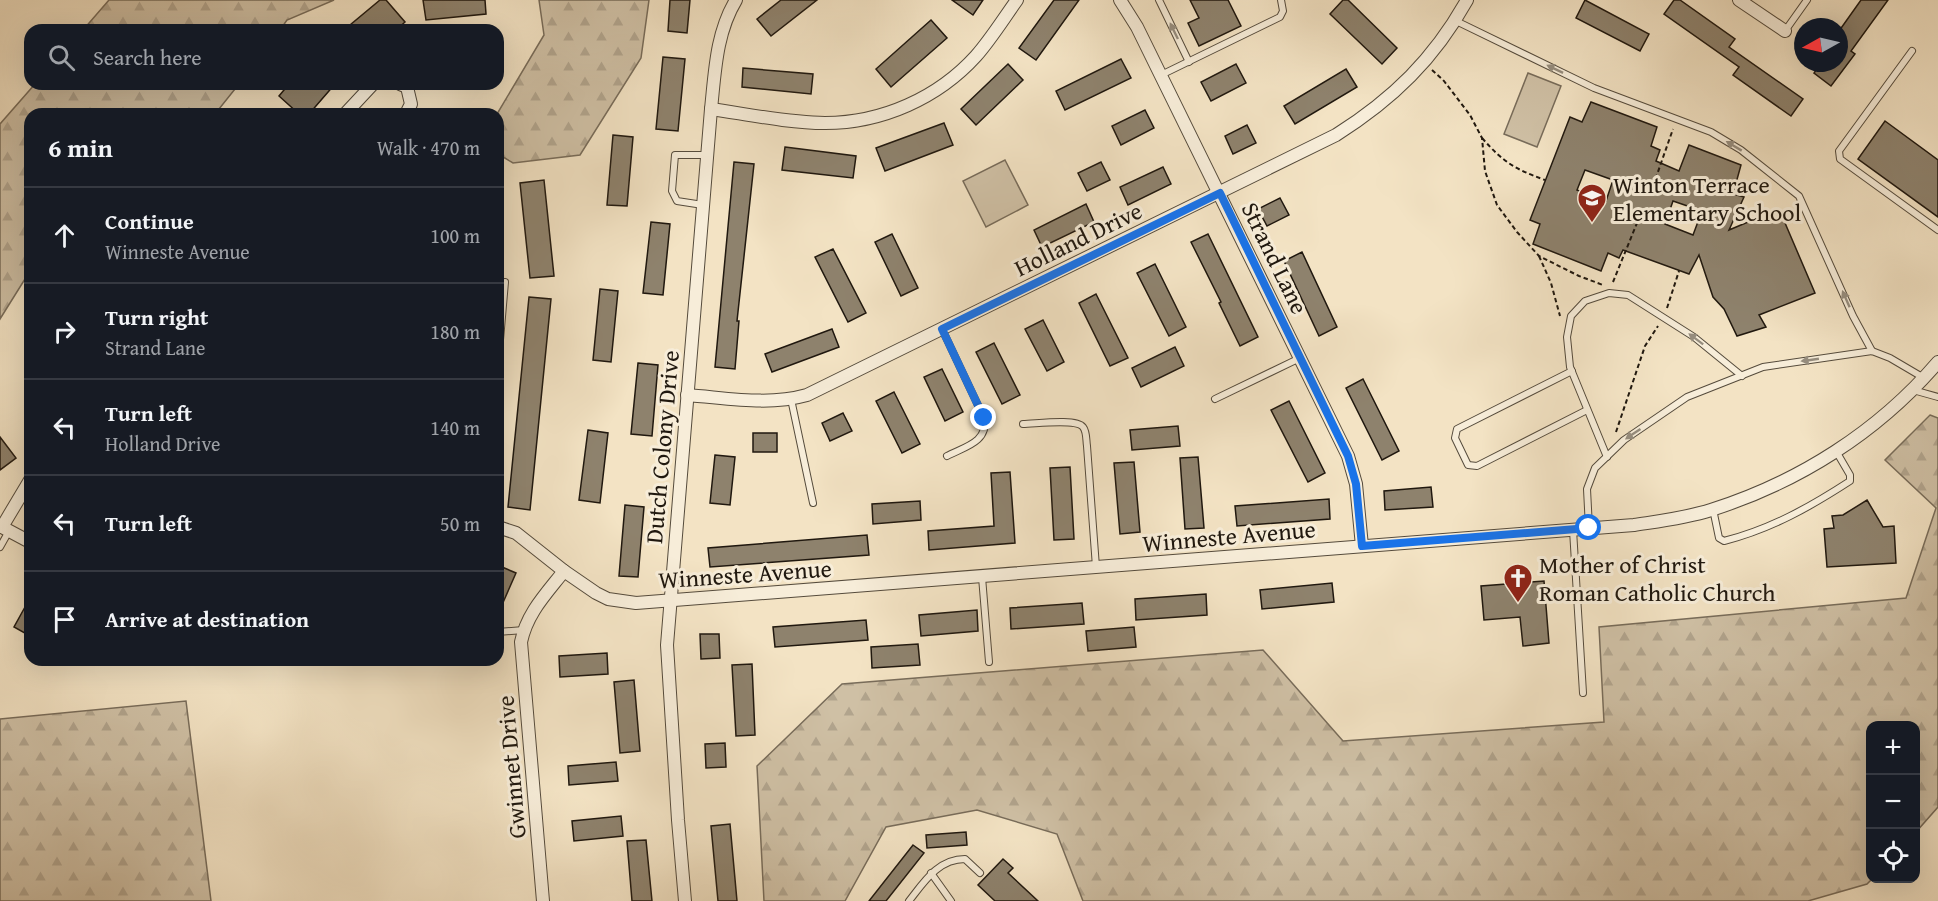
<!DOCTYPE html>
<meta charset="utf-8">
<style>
body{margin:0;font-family:"Gentium Book Plus",serif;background:#242831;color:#f1f3f6}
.controls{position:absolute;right:18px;bottom:18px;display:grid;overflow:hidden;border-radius:12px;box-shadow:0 6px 24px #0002}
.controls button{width:54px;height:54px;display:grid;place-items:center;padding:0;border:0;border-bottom:2px solid #363941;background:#171b24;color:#f1f3f6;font:30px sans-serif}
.compass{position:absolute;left:1794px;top:18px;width:54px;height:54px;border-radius:50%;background:#171b24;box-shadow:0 6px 24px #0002;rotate:262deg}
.stop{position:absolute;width:18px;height:18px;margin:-14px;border:4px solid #1a73e8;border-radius:50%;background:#fff}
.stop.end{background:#1a73e8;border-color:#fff;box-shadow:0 2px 6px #0008}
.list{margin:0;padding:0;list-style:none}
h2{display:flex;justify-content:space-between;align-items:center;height:78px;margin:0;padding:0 24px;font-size:26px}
h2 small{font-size:20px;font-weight:400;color:#9ea1a6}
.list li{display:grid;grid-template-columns:39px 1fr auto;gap:18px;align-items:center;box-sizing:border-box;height:96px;padding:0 24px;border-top:2px solid #363941}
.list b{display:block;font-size:22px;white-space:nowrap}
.list p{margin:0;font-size:20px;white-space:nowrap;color:#9ea1a6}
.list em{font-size:20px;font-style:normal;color:#9ea1a6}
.icon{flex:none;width:33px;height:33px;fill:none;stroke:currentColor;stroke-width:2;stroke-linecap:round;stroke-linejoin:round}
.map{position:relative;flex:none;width:1938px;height:901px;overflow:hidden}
.search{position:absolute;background:#171b24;box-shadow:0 6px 24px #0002;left:24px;top:24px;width:480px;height:66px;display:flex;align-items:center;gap:15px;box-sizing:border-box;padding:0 21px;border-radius:18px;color:#9ea1a6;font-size:22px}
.panel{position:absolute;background:#171b24;box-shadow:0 6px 24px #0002;left:24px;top:108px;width:480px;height:558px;border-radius:18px}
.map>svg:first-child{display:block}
</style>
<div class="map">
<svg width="1938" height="901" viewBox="0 0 1938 901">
<defs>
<pattern id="forest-firs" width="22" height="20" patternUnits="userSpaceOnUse" patternTransform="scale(1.5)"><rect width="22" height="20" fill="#cfc0a5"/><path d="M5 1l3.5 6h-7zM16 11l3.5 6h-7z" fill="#b1a48d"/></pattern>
</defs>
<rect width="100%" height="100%" fill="#f3e3c4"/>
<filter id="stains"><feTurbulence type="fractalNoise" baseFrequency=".00333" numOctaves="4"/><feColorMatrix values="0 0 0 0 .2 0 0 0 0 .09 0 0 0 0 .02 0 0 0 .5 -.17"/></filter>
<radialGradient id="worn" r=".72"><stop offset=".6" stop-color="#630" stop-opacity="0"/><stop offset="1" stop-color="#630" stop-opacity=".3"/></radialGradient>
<!-- grass -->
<g fill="#cfc0a5" stroke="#786c5a" stroke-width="1.5">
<polygon points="1528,73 1561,86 1537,147 1504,134"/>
<polygon points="1005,160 1028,205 986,227 963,181"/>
</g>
<!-- forest -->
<g fill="url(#forest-firs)" stroke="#786c5a" stroke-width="1.5">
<polygon points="109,0 334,0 287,20 280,30 83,30"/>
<polygon points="539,0 649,0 641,58 580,155 513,163 498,154 497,114 544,35"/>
<polygon points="35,84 239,84 215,114 30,114 30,271 0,319 0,124"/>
<polygon points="1930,415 1938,418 1938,807 1916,832 1916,726 1870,726 1872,879 1867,884 1808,901 1083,901 1057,834 977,810 886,827 845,901 764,901 757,766 842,684 1263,650 1343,741 1604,722 1599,627 1906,598 1936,508 1885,460"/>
<polygon points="186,701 211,901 0,901 0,719"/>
</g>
<!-- building -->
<g fill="#8e826d" stroke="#20180f" stroke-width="1.5" fill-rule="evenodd">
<polygon points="380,0 386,0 405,22 396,30 344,30"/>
<polygon points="423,0 485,0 486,14 426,20"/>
<polygon points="670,0 690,0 687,33 668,31"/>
<polygon points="781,0 817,0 771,36 757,19"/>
<polygon points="952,0 983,0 973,15"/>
<polygon points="1054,0 1079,0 1036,60 1019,48"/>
<polygon points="1190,0 1228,0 1241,26 1199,46 1188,23 1199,18"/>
<polygon points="1343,0 1348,0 1397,48 1382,64 1330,14"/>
<polygon points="1585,0 1649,34 1640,51 1576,18"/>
<polygon points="1674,0 1680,0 1735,39 1729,47 1803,99 1791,116 1733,75 1739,67 1664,14"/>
<polygon points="1861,0 1888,0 1851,51 1855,54 1831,86 1814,73 1821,63 1839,63 1839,31"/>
<polygon points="931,20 947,38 891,87 876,69"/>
<polygon points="663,57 685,59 678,131 656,129"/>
<polygon points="1121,59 1131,78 1065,110 1056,91"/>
<polygon points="1008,64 1023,80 976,125 961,109"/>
<polygon points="1236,64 1246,83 1211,101 1201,82"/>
<polygon points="743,68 813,74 811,94 742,87"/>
<polygon points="1346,69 1357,87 1295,124 1284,106"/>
<polygon points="289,84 335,84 309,114 299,114 279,96"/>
<path d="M1591,102L1657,127L1651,146L1660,150L1656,161L1679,171L1689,145L1741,165L1733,194L1744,197L1729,230L1779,209L1815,293L1759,315L1766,327L1737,336L1724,309L1713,297L1699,255L1689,274L1623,250L1619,258L1608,253L1601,271L1533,244L1540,224L1530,220L1570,117L1582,122ZM1585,170L1613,180L1606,201L1577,190ZM1673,201L1702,211L1693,235L1665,224Z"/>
<polygon points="1145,110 1154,128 1121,145 1112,126"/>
<polygon points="1885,121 1938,160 1938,217 1858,159"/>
<polygon points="944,123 953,145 885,171 876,148"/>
<polygon points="1247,125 1256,143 1233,154 1225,136"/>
<polygon points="613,135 633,137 627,206 607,205"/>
<polygon points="785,147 856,156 853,178 782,170"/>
<polygon points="734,162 754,164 737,321 739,321 735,369 715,367"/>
<polygon points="1101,162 1110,180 1087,191 1078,173"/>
<polygon points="1163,167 1171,184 1128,205 1120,187"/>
<polygon points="544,180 554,276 530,278 520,183"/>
<polygon points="1280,198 1289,215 1267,226 1258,209"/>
<polygon points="1086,204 1094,222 1042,247 1034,230"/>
<polygon points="651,222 670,224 663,295 643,293"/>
<polygon points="892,234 918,288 901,296 875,242"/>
<polygon points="1208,234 1258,337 1240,346 1219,303 1221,302 1191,242"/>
<polygon points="833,249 866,313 848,322 815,257"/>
<polygon points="1302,252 1337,327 1319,336 1284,261"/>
<polygon points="1155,264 1186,327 1169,336 1137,273"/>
<polygon points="600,289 618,291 611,362 593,360"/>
<polygon points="1096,294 1128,358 1110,366 1079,303"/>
<polygon points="529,297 551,299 530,510 508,507"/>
<polygon points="1043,320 1064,362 1047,371 1025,329"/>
<polygon points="832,329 839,347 772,372 765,354"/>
<polygon points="994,343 1020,395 1002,404 976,352"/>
<polygon points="1175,347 1184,366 1141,387 1132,368"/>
<polygon points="638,363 658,365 652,436 631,434"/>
<polygon points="942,369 963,412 945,421 924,377"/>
<polygon points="1363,379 1399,451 1382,460 1346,388"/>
<polygon points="894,392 920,444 902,453 876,401"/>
<polygon points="1289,401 1325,473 1308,482 1271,410"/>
<polygon points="843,413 852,431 830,441 822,423"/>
<polygon points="1178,426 1180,446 1132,450 1130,430"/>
<polygon points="588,430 608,433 600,503 579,500"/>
<rect x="753" y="433" width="24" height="19"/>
<polygon points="0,437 16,458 0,470"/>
<polygon points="715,455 735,457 730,505 710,503"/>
<polygon points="1198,457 1204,528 1185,529 1180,458"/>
<polygon points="1134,462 1140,532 1120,534 1114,463"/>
<polygon points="1070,467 1074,539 1054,540 1050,468"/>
<polygon points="1010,472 1015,543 929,550 928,531 994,526 991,473"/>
<polygon points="1431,487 1433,507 1385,510 1384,491"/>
<polygon points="1329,499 1330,519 1237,526 1235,506"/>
<polygon points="1867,500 1883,527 1894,526 1896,563 1827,567 1824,529 1834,528 1832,516 1843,515"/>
<polygon points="920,501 921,520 873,524 872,504"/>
<polygon points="625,505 644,507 638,577 619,576"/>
<polygon points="867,535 869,555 710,567 708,548"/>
<polygon points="502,567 516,573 498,614 498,577"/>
<polygon points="1544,581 1549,643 1523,646 1520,617 1484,620 1481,586"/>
<polygon points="1332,583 1334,602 1262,609 1260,590"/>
<polygon points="1206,594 1207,615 1136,620 1135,599"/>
<polygon points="30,598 30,636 14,627"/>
<polygon points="1082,603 1084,624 1011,629 1010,608"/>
<polygon points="977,610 978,631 921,636 919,615"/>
<polygon points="866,620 868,640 775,647 773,627"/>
<polygon points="1134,627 1136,647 1088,651 1086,631"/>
<polygon points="700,634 719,634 720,658 701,659"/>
<polygon points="918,644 920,665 872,668 871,647"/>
<polygon points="607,653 608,674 560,677 559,656"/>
<polygon points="752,664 755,735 736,736 732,665"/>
<polygon points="634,680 640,751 620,753 614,682"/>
<polygon points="725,743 726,767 706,768 705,744"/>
<polygon points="616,762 618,781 569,785 568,766"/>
<polygon points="621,816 623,836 574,841 572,821"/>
<polygon points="730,824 737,901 718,901 711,826"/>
<polygon points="966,832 967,845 927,848 926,835"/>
<polygon points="646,840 652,901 632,901 627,841"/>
<polygon points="913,845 924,853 886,901 869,901"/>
<polygon points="1003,859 1013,868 1008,873 1038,901 995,901 978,885"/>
</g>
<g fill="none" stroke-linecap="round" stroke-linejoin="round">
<!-- lane casing -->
<g stroke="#554b3c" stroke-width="8">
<g id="lane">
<polyline points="1159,0 1189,62"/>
<polyline points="1456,21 1594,88 1711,132 1741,150 1799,196 1853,316 1872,351"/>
<polyline points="1785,31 1807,0"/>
<polyline points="1912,51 1839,151 1840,159 1938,230"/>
<polyline points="1161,75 1280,17 1283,11 1281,0"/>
<polyline points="703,205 677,201 672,191 675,155 707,155"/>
<path d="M942,329L984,418C989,442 964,447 947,456"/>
<polyline points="498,363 505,282"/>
<polyline points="1572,371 1457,429 1455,438 1468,465 1477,466 1587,410"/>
<polyline points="1913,390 1938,397"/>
<polyline points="791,399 813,503"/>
<polyline points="1215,399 1300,358"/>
<path d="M1023,424C1035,424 1076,418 1083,427C1087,432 1086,440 1087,446L1096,567"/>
<polyline points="1607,457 1570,367 1567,337 1571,316 1585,301 1609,293 1628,295 1694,337 1742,376"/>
<path d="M1713,509L1719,538L1724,541C1771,529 1810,507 1850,481V475L1836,451"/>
<polyline points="1589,528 1587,489 1595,468 1624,440 1687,397 1763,367 1872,351 1890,358 1924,378"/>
<polyline points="1573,530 1583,693"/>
<polyline points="0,547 9,531"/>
<polyline points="982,577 989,662"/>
<polyline points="498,632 524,630"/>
<polyline points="931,873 951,901"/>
<path d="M909,901C924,882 938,859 965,859L980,873"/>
</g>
</g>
<!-- street casing -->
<g stroke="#554b3c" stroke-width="14">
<g id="street">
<polyline points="1120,0 1137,27 1348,456 1356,484 1362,546"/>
<polyline points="1739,0 1785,31"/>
<polyline points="400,84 407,87 411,104 406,114"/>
<path d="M711,109C746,114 789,123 825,123C882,123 938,98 976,56C991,39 1004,18 1017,0"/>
<polyline points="345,114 373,84"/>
<path d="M687,395C728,398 768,406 807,395L1336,135C1393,99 1434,59 1467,0"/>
<polyline points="0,526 30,542"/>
<polyline points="2,527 30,480"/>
<path d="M498,527L516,533L564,571L596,593L608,599L636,603L1634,525C1660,521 1686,518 1711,510C1799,482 1878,432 1938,362"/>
<path d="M543,901L521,642C527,613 546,594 564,571"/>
<path d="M685,901L678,820L667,645L711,109C715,72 716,33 736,0"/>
</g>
</g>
<!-- path -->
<g stroke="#20180f" stroke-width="2" stroke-dasharray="4.5 3" stroke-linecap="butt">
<polyline points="1432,70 1444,81 1470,115 1482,138 1485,171 1497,205 1517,232 1539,256 1579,276 1603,285"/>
<path d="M1482,138C1504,163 1515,169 1545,180"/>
<polyline points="1653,186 1673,129"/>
<polyline points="1539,256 1551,283 1560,316"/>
<polyline points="1613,282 1637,223"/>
<polyline points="1667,308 1679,271"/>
<polyline points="1616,432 1645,346 1658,326"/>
</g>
<!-- lane -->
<use href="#lane" stroke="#f7edd9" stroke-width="6"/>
<!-- street -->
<use href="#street" stroke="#f7edd9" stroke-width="12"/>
</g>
<!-- one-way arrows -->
<defs><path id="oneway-solid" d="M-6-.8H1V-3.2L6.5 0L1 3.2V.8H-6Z" transform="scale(1.5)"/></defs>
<g fill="#968d7e">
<use href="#oneway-solid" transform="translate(1174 31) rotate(-116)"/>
<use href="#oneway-solid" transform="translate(1555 69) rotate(-154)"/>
<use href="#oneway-solid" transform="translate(1734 146) rotate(-149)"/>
<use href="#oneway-solid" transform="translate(1846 299) rotate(-114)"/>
<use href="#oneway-solid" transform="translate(1696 339) rotate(-143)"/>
<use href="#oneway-solid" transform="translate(1810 360) rotate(172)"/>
<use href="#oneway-solid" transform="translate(1633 434) rotate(146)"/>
</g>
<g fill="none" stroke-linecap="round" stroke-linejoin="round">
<!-- route -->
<polyline stroke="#1a73e8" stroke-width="8" points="984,418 942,329 1220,193 1348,456 1356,484 1362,546 1589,528"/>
</g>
<!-- icons -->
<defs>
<g id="school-pin" transform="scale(1.5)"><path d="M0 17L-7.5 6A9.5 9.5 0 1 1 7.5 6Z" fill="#8f2418" stroke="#f7edd9"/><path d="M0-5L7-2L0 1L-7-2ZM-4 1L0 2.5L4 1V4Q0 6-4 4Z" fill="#fff"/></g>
<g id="church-pin" transform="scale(1.5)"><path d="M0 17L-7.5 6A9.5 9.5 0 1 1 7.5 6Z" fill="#8f2418" stroke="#f7edd9"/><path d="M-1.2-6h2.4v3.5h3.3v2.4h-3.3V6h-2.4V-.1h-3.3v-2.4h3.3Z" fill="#fff"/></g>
</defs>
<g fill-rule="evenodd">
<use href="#school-pin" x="1592" y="198"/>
<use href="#church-pin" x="1518" y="578"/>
</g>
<g text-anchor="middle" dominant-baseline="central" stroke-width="6" stroke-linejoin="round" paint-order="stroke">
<!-- poi labels -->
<g font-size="24" fill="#20180f" stroke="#f7edd9" text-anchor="start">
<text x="1613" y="184">Winton Terrace<tspan x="1613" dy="28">Elementary School</tspan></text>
<text x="1539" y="564">Mother of Christ<tspan x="1539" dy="28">Roman Catholic Church</tspan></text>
</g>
<!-- street labels -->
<g font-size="24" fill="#20180f" stroke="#f7edd9">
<text transform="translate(1078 239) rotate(-26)">Holland Drive</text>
<text transform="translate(1275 258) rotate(64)">Strand Lane</text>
<text transform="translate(662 447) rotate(-85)">Dutch Colony Drive</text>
<text transform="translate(1229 536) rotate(-5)">Winneste Avenue</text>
<text transform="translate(745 574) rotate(-4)">Winneste Avenue</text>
<text transform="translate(511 767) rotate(-95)">Gwinnet Drive</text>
</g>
</g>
<rect width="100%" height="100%" filter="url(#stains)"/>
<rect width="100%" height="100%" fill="url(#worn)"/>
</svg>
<div class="controls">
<button>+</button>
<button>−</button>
<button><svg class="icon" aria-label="locate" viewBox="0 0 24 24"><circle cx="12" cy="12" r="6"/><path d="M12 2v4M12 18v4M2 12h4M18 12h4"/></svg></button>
</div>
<svg class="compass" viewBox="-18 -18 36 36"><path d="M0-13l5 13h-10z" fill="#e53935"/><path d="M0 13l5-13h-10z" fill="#9ea1a6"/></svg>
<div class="stop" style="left:1589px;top:528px"></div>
<div class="stop end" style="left:984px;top:418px"></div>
<div class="search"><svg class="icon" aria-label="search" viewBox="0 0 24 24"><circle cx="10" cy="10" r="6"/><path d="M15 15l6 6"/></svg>Search here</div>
<section class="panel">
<h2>6 min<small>Walk · 470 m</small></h2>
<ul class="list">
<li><svg class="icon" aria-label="ahead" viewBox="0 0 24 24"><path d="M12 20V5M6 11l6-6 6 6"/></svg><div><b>Continue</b><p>Winneste Avenue</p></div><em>100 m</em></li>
<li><svg class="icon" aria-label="right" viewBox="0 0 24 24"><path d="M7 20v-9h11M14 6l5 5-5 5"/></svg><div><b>Turn right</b><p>Strand Lane</p></div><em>180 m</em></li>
<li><svg class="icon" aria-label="left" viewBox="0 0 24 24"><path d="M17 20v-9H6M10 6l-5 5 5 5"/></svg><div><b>Turn left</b><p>Holland Drive</p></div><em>140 m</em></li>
<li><svg class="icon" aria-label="left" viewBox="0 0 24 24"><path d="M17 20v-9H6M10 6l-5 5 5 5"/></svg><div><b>Turn left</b></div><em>50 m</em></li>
<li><svg class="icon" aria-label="arrive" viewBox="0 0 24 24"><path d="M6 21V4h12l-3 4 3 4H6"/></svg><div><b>Arrive at destination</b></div></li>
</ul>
</section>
</div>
